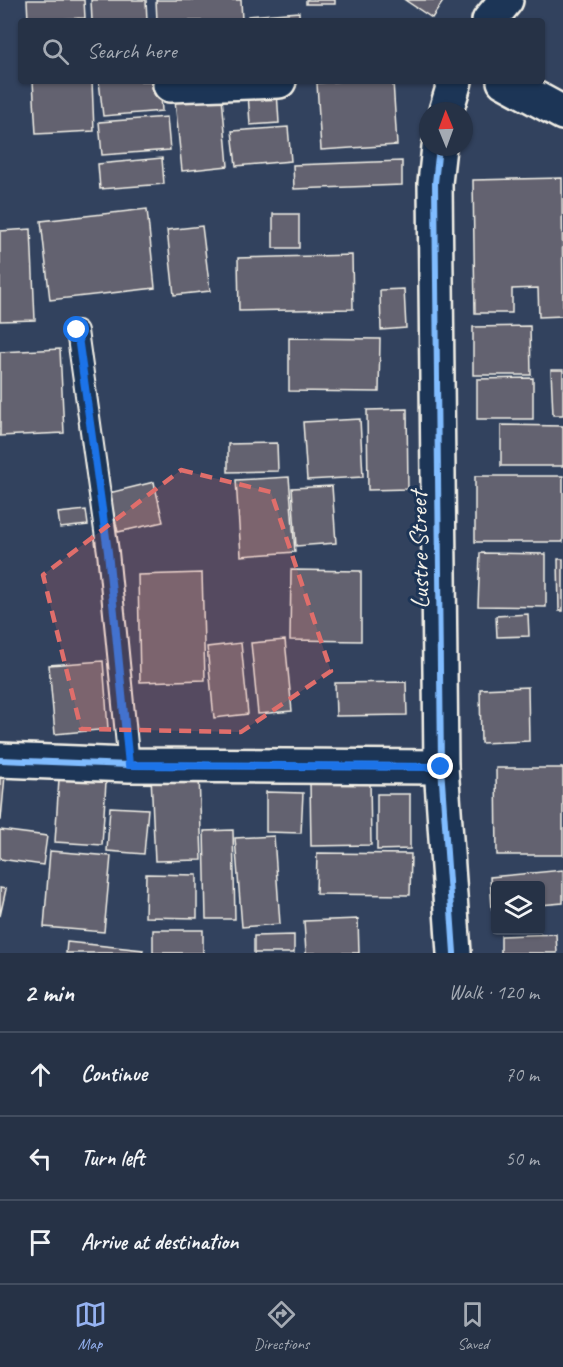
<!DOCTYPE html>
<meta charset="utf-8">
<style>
body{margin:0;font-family:Caveat,sans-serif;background:#2e3a4d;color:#f1f3f6}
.controls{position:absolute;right:18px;bottom:18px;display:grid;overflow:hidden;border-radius:6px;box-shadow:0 2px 4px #0004}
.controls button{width:54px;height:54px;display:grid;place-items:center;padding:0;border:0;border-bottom:2px solid #424d5f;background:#263246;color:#f1f3f6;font:30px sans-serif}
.compass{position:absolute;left:419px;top:102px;width:54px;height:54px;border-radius:50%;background:#263246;box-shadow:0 2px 4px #0004;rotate:359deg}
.stop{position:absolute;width:18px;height:18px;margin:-14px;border:4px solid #1a73e8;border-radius:50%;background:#fff}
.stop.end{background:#1a73e8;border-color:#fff;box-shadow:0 2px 6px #0008}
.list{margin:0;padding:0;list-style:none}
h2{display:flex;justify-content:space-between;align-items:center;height:78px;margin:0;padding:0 24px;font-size:26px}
h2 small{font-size:20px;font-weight:400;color:#a4aab3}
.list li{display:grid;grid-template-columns:39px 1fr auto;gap:18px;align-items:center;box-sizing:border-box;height:84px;padding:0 24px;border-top:2px solid #424d5f}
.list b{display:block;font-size:22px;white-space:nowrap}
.list em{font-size:20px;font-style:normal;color:#a4aab3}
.icon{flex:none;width:33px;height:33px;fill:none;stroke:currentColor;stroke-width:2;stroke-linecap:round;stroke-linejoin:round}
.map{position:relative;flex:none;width:563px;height:953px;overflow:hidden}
.search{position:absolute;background:#263246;box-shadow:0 2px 4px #0004;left:18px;right:18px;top:18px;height:66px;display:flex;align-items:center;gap:15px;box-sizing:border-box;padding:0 21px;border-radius:6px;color:#a4aab3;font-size:22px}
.sheet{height:330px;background:#263246}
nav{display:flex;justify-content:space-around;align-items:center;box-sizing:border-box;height:84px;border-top:2px solid #424d5f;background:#263246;font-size:16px;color:#a4aab3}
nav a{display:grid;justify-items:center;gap:3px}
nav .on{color:#95b2f1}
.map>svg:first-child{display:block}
</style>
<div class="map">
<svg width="563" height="953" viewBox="0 0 563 953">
<rect width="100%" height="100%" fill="#32425e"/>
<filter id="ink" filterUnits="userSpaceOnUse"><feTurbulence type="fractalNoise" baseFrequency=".0167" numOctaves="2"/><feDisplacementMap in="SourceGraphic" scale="12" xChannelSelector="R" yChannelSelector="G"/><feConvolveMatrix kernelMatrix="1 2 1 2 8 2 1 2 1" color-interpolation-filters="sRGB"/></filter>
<g filter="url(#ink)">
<!-- building -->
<g fill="#64626f" stroke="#f4f1e8" stroke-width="1.5">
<polygon points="27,0 84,0 85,18 28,20"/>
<polygon points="91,0 146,0 147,21 92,21"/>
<polygon points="156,0 241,0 242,21 157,21"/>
<rect x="306" y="0" width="29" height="4"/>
<polygon points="405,0 444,0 432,18"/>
<polygon points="299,12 299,21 248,21 248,16"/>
<polygon points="33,81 92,81 94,131 36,134"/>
<polygon points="99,81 160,81 162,111 103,116"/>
<polygon points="343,81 393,81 397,145 321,150 317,83"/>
<polygon points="277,91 279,123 250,125 248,93"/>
<polygon points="222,97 228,166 182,171 175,100"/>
<polygon points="167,117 170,150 102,155 99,122"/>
<polygon points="288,127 291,161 236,166 232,131"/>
<polygon points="162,158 164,184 100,189 98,164"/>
<polygon points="402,161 402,185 294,189 293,165"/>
<polygon points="562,178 563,316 539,317 538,288 512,289 512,313 475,313 473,180"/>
<polygon points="147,209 155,288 50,300 41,221"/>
<rect x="273" y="214" width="26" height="34"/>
<polygon points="202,226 210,291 174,295 167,230"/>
<polygon points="31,229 35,320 0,321 0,231"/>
<polygon points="352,255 353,309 239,311 238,258"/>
<polygon points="404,289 406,328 381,330 380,290"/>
<polygon points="530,326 531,375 473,375 473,327"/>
<polygon points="289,338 380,339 379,392 289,391"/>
<polygon points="60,349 64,433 0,436 0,352"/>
<polygon points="551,370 563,370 563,415 553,415"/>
<polygon points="533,378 533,419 477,419 477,379"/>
<polygon points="407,409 408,489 368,490 367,410"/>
<polygon points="360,419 363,477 307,480 303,422"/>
<polygon points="501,425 563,426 563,466 501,466"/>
<polygon points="277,443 278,471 228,472 228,444"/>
<rect x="475" y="476" width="88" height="66"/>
<polygon points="289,477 295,552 241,556 236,480"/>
<polygon points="154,482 163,522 118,532 109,493"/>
<polygon points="332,486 336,543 296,546 292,488"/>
<polygon points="86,510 88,525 60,528 58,513"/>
<polygon points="480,553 546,554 546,607 478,606"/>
<polygon points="558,559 563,559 563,611 559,611"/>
<polygon points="291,570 361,571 361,641 290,640"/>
<polygon points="202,573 205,680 140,682 138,575"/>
<polygon points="528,614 529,636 497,637 496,616"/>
<polygon points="285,640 292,711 258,714 251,643"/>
<polygon points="241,643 248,714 214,718 207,647"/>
<polygon points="103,661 108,729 55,734 49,665"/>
<polygon points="406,682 407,715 336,716 335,683"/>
<polygon points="528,687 529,741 481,743 480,689"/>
<polygon points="496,768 563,768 563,855 497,855"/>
<polygon points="0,775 5,775 1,820 0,820"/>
<polygon points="199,775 202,860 155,861 151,776"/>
<polygon points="59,779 106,782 102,845 55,842"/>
<polygon points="370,780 371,845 311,846 310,782"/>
<polygon points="266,792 303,793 301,833 266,832"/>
<polygon points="377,794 410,794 410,849 377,850"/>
<polygon points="110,807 148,809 144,854 107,851"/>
<polygon points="0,830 47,836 43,865 0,859"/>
<polygon points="233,830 235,919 206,919 204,831"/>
<polygon points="274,836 280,924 242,927 235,838"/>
<polygon points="50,851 111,856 104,932 44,927"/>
<polygon points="317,853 411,854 410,895 316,894"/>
<polygon points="563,870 563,903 540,905 540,886 496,886 496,909 492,909 490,877"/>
<polygon points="146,874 197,875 197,918 145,917"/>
<polygon points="0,888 6,889 0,916"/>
<polygon points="358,919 359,953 306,953 304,921"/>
<rect x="153" y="930" width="50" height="23"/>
<polygon points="556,934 557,953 501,953 501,936"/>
<polygon points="294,935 294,953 254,953 254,936"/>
<polygon points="67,942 143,950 142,953 66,953"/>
</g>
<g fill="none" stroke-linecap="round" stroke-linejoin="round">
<!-- service casing -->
<g stroke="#f4f1e8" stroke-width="24">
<polyline id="service" points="77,331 108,552 129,765"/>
</g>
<!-- minor casing -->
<g stroke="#f4f1e8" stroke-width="38">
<g id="minor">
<polyline points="504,81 563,113"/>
<polyline points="170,85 279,81"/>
<polyline points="0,760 129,765 441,767"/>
</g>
</g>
<!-- tertiary casing -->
<g stroke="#f4f1e8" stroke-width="38">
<g id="tertiary">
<polyline points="489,21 506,0"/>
<polyline points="446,111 455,81"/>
<polyline points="439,147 435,183 441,767 454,953"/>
</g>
</g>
<!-- service -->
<use href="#service" stroke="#1d3557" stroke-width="20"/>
<!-- minor -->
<use href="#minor" stroke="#1d3557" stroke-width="33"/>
<!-- tertiary -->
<use href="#tertiary" stroke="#1d3557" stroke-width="33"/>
<!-- cycleway casing -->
<g stroke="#1d3557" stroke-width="10">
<g id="cycleway">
<polyline points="439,147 435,183 441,767 454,953"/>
<polyline points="0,760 129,765 441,767"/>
</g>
</g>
<!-- cycleway -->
<use href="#cycleway" stroke="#80bcff" stroke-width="6"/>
</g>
</g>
<g fill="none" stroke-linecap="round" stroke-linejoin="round" filter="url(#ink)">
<!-- route -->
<polyline stroke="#1a73e8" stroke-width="8" points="77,330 108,552 129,765 441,767"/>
</g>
<!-- marked area -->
<path fill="#e06e6b" fill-opacity="0.2" stroke="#e06e6b" stroke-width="4.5" stroke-dasharray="12 8" stroke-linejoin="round" d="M181,470L271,492L331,671L241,732L81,729L43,575Z"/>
<g text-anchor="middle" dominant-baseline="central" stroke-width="6" stroke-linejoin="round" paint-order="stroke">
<!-- street labels -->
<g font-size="26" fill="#f4f1e8" stroke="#1d3557">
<text transform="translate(419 550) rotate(-91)">Lustre Street</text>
</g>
</g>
</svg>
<div class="controls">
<button><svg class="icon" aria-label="layers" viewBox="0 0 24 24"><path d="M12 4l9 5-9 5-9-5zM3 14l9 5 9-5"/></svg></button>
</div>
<svg class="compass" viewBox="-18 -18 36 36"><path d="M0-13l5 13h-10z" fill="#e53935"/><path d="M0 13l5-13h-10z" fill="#a4aab3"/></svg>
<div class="stop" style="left:77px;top:330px"></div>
<div class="stop end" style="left:441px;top:767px"></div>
<div class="search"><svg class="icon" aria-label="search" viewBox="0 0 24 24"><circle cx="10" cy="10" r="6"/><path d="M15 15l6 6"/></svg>Search here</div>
</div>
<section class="sheet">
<h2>2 min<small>Walk · 120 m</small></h2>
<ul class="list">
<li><svg class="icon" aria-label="ahead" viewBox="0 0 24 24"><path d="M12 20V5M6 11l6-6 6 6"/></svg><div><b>Continue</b></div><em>70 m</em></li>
<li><svg class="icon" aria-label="left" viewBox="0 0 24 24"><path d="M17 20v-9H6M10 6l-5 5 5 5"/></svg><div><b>Turn left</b></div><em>50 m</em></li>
<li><svg class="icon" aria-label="arrive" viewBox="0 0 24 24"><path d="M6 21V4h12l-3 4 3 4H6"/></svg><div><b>Arrive at destination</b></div></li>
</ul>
</section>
<nav>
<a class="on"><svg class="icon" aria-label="map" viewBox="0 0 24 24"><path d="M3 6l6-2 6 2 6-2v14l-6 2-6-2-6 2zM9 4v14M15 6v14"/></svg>Map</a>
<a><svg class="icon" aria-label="directions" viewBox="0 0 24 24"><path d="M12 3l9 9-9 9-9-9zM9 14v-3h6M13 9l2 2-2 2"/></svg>Directions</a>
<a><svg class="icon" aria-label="saved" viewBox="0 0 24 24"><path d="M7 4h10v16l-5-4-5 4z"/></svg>Saved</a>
</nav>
